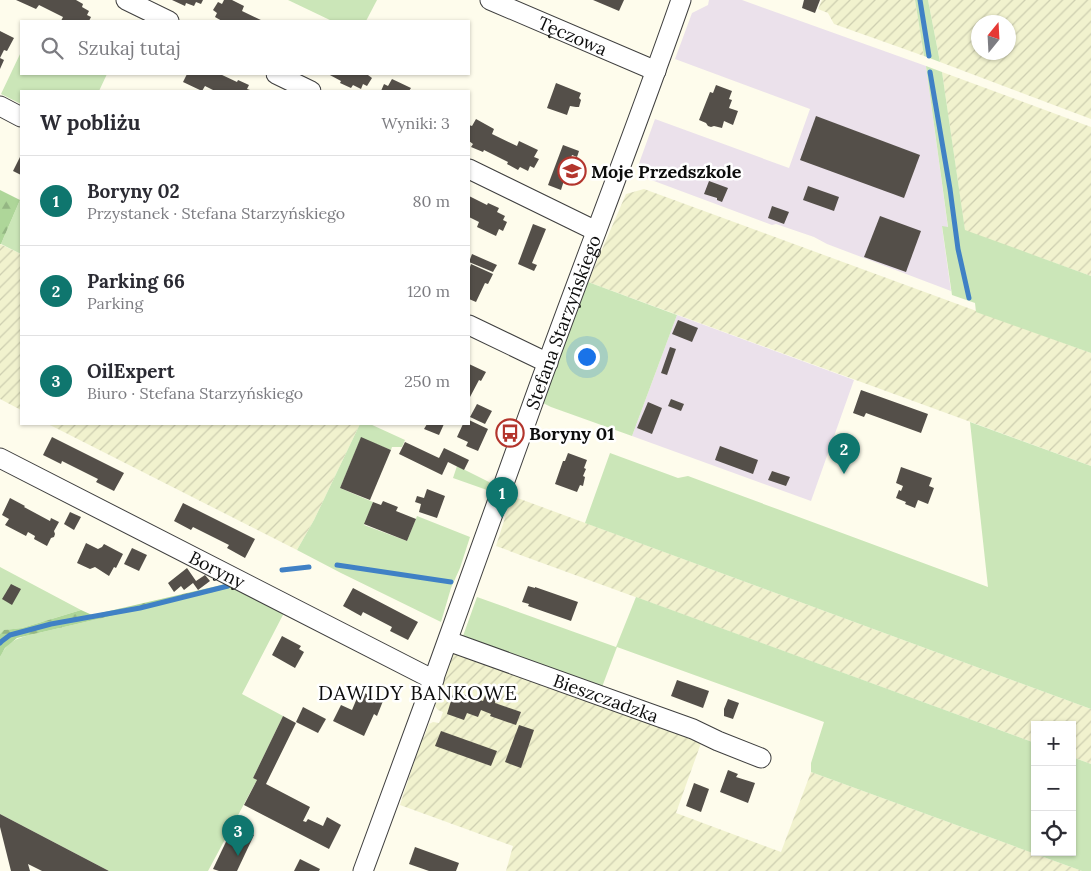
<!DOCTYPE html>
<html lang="pl">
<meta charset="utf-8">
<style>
body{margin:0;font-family:Lora,serif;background:#f2f2f3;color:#2b2b33}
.controls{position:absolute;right:15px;bottom:15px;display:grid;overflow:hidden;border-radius:0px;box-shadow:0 1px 4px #0004}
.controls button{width:45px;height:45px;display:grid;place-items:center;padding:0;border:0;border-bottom:1px solid #e1e1e2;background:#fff;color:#2b2b33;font:25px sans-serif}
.compass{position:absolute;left:971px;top:15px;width:45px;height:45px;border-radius:50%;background:#fff;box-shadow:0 1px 4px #0004;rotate:18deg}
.you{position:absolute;left:586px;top:356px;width:18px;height:18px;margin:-12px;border:4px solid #fff;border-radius:50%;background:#1a73e8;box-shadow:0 0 0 8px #1a73e833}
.badge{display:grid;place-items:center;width:32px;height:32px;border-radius:50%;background:#0f766e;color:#fff;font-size:16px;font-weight:700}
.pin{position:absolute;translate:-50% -41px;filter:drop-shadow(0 1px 2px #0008)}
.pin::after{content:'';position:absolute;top:26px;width:18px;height:15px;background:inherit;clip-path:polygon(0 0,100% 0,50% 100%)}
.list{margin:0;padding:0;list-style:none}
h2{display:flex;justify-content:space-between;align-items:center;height:65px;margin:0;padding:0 20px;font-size:21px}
h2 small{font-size:16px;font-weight:400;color:#7c7c81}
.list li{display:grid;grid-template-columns:32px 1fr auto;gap:15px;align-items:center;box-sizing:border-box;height:90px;padding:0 20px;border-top:1px solid #e1e1e2}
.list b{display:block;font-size:19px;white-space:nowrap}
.list p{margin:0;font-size:16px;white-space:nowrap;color:#7c7c81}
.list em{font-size:16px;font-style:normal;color:#7c7c81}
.icon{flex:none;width:28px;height:28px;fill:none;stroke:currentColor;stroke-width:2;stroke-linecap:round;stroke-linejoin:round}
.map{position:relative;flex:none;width:1091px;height:871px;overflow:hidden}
.search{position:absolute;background:#fff;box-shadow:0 1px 4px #0004;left:20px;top:20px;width:450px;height:55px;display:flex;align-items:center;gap:12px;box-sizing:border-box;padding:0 18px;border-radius:0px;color:#7c7c81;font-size:19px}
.panel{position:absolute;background:#fff;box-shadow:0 1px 4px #0004;left:20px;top:90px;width:450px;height:335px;border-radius:0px}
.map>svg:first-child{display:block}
</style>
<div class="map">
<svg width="1091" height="871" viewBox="0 0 1091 871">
<defs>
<pattern id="farmland-furrows" width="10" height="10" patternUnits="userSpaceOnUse" patternTransform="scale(1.25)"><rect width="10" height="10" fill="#f1f2ce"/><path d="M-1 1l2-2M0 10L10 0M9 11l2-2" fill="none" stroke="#cdceb0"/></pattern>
<pattern id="forest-firs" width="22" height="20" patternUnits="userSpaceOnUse" patternTransform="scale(1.25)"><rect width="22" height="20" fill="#aed699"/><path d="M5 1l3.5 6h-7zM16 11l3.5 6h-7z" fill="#94b683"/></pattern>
</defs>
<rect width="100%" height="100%" fill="#fefcec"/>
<!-- industrial -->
<g fill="#ebe1eb">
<polygon points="709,0 742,0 926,66 948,228 942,227 951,291 827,244 814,237 776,224 772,225 646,178 637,169 655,119 789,168 810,109 675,59 692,13 708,5"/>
<polygon points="677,315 854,380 811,501 632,436"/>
</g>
<!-- farmland -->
<g fill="url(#farmland-furrows)" fill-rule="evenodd">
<polygon points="822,0 915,0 924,56 834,24 828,13 818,9"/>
<path d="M928,0H1091V119L940,62ZM978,22H1008V52H978Z"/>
<polygon points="942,72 1091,127 1091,276 965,231"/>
<polygon points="644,189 1091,353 1091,466 588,282 626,194"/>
<polygon points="0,244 21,254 21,410 0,399"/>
<polygon points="48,424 360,424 314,520 297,550"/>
<polygon points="512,496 1091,709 1091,764 1072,757 1072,725 1035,725 1035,743 496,546"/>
<polygon points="455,652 701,743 676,813 781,852 811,772 1082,871 506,871 513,846 400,805 422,738 424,737 429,724 433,722 439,723 443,712 438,710 434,705 452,655"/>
</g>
<!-- grass -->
<g fill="#cbe6b8">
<polygon points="288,0 377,0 366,21 332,21"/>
<polygon points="915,0 928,0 940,62 924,56"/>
<polygon points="21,52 21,74 107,74 99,91 21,91 21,104 1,94"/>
<polygon points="926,66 942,72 965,230 1091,276 1091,353 976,312 975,303 952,295 942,226 948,227"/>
<polygon points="20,200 21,200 21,254 1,244"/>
<polygon points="588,282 677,315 632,436 551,407 543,403"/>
<polygon points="970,422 1091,466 1091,709 585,523 610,453 678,478 688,476 988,587"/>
<polygon points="360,424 370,424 405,440 402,447 392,447 391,450 361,438 340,488 373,502 364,525 407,541 417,516 470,537 460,568 451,588 441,622 341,573 297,550 314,520"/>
<polygon points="457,466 491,483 487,490 453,478"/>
<polygon points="0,567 81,610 22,628 5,630 0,634"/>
<path d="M235,587L285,611L242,694L283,716L253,778L257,780L208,871H109L0,814V657C8,641 17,638 34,634Z"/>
<polygon points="477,597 616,647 636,597 1035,743 1035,852 1072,852 1072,757 1091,764 1091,871 1082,871 811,772 811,763 824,722 617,647 602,687 470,640 463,636"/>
</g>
<!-- forest -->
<g fill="url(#forest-firs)">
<polygon points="0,190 20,200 1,244 0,244"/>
<polygon points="230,583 235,587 17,638 5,648 0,657 0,634 4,630 22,628 81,610 92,615"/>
</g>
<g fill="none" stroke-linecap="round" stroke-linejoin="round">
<!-- stream -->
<g stroke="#4081c5" stroke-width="5">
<polyline points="920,0 929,56"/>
<polyline points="930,72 950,189 958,249 969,298"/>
<polyline points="337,565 451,582"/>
<polyline points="282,570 309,567"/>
<polyline points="0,643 2,641 10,635 51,624 140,608 228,586"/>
</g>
</g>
<!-- building -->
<g fill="#544f49">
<polygon points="16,0 76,0 83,4 82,7 89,11 87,15 91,17 89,21 61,21 63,17 39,5 36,9"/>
<polygon points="172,0 203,0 201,4 196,2 194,6 186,3 185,6"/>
<polygon points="224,0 232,0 244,6 242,11 263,21 222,21 215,17 217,13 213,10 218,2 222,4"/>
<polygon points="593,0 624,0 619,11"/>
<polygon points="804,0 820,0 815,13 802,8"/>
<polygon points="0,31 14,38 7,51 4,50 0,58 4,60 0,69"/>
<polygon points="187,74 220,74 237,82 238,80 249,85 247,89 253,91 215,91 205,86 202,91 183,82"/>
<polygon points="328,74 368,74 368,75 372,78 367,86 363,84 361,89 353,85 351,88 340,83 341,81"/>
<polygon points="392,79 411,88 409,91 381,91 384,84 388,86"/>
<polygon points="556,83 581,93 579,98 581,100 579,107 576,107 570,106 567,115 547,108"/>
<polygon points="716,85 732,91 729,99 732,100 729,108 738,111 733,125 724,121 722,128 714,126 711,127 708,126 706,123 699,120 710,92 713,93"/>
<polygon points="816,116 920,155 904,198 800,160"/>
<polygon points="476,119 494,129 492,134 517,146 519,141 538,150 534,157 539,159 534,168 530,166 528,171 520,167 518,170 507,164 508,162 484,150 483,152 471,147 473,144 469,141 469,125 472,126"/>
<polygon points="563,145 579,151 577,157 572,155 561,190 548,185"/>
<polygon points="21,155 21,175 13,171"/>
<polygon points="709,181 728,188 722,202 717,200 717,198 704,194"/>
<polygon points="808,186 839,197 834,211 803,200"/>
<polygon points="469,196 487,205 488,203 499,208 497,212 505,216 503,220 507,222 503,231 499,229 496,236 477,227 479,222 469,217"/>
<polygon points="772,206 789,212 784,224 768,218"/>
<polygon points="880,216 921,231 906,272 864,257"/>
<polygon points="533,224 546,229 532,263 537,265 534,271 518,264"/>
<polygon points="472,254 497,265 493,272 469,262"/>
<polygon points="471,264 493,274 488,284 485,283 476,302 469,299 469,270"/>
<polygon points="678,320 698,328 692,342 672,334"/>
<polygon points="670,347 676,349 667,375 661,373"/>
<polygon points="469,364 486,372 481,381 479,380 470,397 469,396"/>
<polygon points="861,390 928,414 921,433 866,413 864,417 853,413"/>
<polygon points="671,399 684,404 681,411 668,406"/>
<polygon points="648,402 662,408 652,434 637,428"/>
<polygon points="477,404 492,411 485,424 470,417"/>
<polygon points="469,420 488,429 478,451 466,446 468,442 457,437 463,424 469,424"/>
<polygon points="427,424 444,424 439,435 424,429"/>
<polygon points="52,437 124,473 114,491 96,482 98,479 62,461 61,464 43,455"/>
<polygon points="361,437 391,450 370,500 340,488"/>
<polygon points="405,442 439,458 444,448 469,460 464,470 448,462 442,475 399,454"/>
<polygon points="720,446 758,460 753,474 715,460"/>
<polygon points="568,453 587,460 584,468 586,469 583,476 585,477 583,486 580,485 577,492 555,484 563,461 565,461"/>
<polygon points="901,467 932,478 929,486 934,488 928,504 918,500 915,508 905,504 906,502 896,498 899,490 901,491 903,486 896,483"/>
<polygon points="772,471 790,477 786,486 768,480"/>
<polygon points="427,489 445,496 437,518 419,512 421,504 415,502 417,496 424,498"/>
<polygon points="10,498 25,506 24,507 50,521 51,518 59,522 54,531 55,534 54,537 51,538 47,546 34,539 35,536 28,532 26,536 5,525 9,519 2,515"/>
<polygon points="383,501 398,507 396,511 416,519 407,541 364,524 373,502 381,505"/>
<polygon points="183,503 255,539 245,558 227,548 229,545 193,527 191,530 174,521"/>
<polygon points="70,512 81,517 74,530 64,524"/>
<polygon points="86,543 98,549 102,547 104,544 123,554 116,568 114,567 109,576 95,567 90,569 77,563"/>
<polygon points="132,548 147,555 139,571 124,564"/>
<polygon points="187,568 196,581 205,575 210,581 198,590 193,583 184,590 181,586 174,592 168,583"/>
<polygon points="11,584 21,589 12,605 2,599"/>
<polygon points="528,586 535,588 535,587 578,602 571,621 528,606 529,604 522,602"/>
<polygon points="353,588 418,622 408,640 390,631 392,627 363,612 361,616 343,606"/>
<polygon points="282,636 301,646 299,649 304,652 295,668 272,655"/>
<polygon points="677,680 709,691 703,708 671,696"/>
<polygon points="360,691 383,701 377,716 374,714 364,736 333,721 341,705 352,710"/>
<polygon points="454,691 483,701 486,693 497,696 495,703 521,712 516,725 490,716 491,714 481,710 478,717 467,713 464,720 447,714"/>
<polygon points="728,699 739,703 733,719 724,716 724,709"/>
<polygon points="303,707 326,719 318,733 296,722"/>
<polygon points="283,716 296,723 266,784 310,807 303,821 306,822 308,819 323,826 327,817 341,825 329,849 244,805 257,780 253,778"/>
<polygon points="519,725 534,730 521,768 505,762"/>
<polygon points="441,731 497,751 491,766 435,746"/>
<polygon points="728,770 738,774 736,777 755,783 748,803 720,792"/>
<polygon points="694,783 709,789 701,812 686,806"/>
<polygon points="0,814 109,871 42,871 28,864 30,871 11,871 0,827"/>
<polygon points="234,825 254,835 237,871 219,871 213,869"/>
<polygon points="415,847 459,863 456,871 429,871 409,864"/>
<polygon points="300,859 320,869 319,871 294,871"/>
</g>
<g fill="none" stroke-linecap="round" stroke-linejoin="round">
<!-- minor casing -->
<g stroke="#3f3f3f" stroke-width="21">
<g id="minor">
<polyline points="126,0 169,21"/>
<path id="s1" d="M490,0L656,71"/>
<polyline points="276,74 311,91"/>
<polyline points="0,106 21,117"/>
<polyline points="469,169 596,231"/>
<polyline points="469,325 548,363"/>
<path id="s2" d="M0,458L434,680"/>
<path id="s3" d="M448,641L693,729L718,741L761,758"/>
<path id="s4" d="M363,871C420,718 475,565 530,411C579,274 633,138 681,0"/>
</g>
</g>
<!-- minor -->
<use href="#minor" stroke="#fff" stroke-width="19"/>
</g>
<!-- icons -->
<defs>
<g id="school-ring" transform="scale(1.4375)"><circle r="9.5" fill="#fff" stroke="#b3352d" stroke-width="1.5"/><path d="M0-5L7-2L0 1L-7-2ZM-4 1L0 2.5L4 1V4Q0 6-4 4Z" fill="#b3352d"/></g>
<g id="bus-ring" transform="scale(1.4375)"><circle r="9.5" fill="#fff" stroke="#b3352d" stroke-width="1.5"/><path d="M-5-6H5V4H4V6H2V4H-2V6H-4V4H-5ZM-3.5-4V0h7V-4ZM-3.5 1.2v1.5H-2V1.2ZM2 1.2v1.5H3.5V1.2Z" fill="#b3352d"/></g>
</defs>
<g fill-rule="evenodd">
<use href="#school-ring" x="572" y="171"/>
<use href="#bus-ring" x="510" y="433"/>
</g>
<g text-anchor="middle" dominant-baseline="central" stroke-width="5" stroke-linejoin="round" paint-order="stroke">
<!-- street labels -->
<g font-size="18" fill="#0c0c0c" stroke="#fff">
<text stroke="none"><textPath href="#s1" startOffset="90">Tęczowa</textPath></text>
<text stroke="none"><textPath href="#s4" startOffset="584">Stefana Starzyńskiego</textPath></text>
<text stroke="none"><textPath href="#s2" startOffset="244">Boryny</textPath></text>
<text stroke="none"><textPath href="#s3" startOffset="168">Bieszczadzka</textPath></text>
</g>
<!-- poi labels -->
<g font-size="18" font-weight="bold" fill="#0c0c0c" stroke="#fff" text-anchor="start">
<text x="591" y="171">Moje Przedszkole</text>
<text x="529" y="433">Boryny 01</text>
</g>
<!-- quarter labels -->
<g font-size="20" letter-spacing="1" fill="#0c0c0c" stroke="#fff">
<text x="418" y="692">DAWIDY BANKOWE</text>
</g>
</g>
</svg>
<div class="controls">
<button>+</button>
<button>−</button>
<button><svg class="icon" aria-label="locate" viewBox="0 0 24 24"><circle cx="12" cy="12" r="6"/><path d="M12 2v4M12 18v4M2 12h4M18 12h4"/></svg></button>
</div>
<svg class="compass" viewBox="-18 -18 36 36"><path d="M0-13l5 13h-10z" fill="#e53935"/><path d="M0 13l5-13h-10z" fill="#7c7c81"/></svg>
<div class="you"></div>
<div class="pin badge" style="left:502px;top:518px">1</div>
<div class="pin badge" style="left:844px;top:474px">2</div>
<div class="pin badge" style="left:238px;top:856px">3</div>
<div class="search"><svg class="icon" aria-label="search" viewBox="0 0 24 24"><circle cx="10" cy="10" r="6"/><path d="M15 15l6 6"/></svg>Szukaj tutaj</div>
<section class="panel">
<h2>W pobliżu<small>Wyniki: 3</small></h2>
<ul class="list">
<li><span class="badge">1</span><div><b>Boryny 02</b><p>Przystanek · Stefana Starzyńskiego</p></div><em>80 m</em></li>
<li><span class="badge">2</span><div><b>Parking 66</b><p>Parking</p></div><em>120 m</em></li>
<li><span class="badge">3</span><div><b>OilExpert</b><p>Biuro · Stefana Starzyńskiego</p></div><em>250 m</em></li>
</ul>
</section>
</div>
